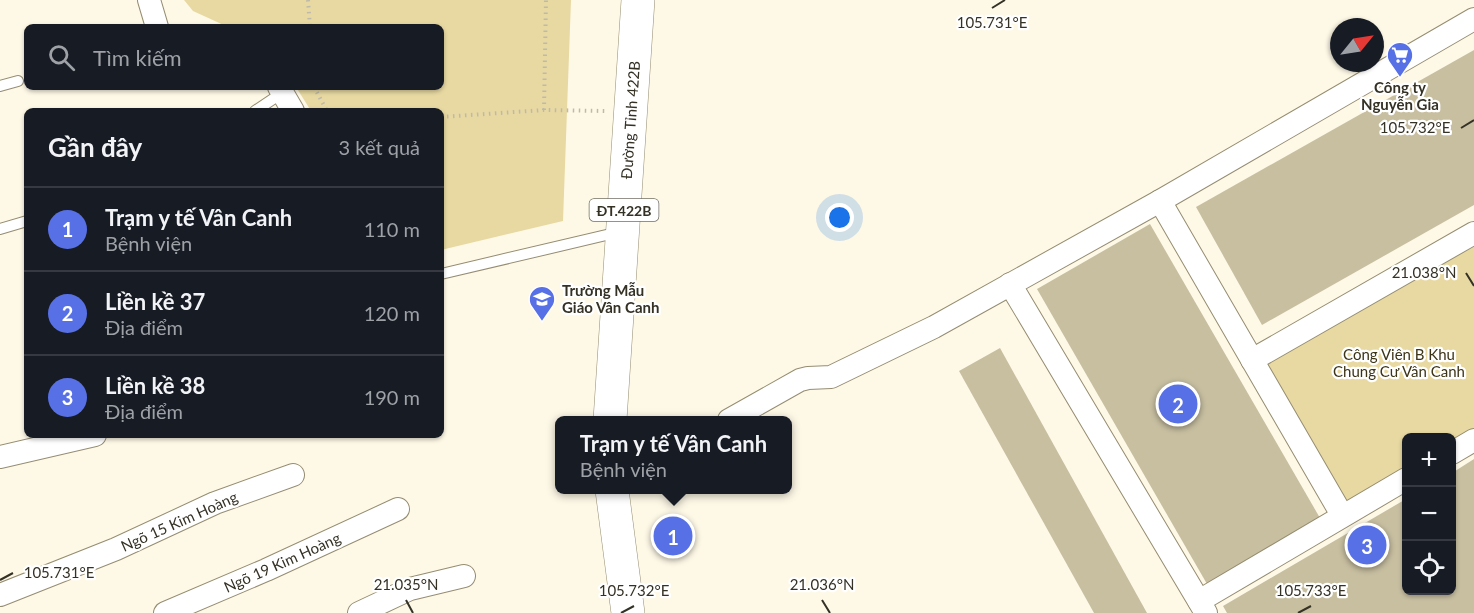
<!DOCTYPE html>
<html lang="vi">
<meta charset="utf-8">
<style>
body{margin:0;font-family:Lato,sans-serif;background:#20242c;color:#f1f3f6}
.controls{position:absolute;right:18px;bottom:18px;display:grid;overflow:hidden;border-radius:9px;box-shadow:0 2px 4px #0004}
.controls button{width:54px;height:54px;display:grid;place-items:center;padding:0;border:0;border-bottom:2px solid #363941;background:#171b24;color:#f1f3f6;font:30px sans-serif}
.compass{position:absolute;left:1330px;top:18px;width:54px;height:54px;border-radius:50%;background:#171b24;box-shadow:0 2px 4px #0004;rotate:60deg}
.you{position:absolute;left:840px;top:218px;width:21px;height:21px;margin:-15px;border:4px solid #fff;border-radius:50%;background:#1a73e8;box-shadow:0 0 0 9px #1a73e833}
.badge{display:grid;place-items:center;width:39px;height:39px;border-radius:50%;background:#5770e6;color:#fff;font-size:20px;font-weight:700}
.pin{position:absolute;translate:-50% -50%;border:3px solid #fff;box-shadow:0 2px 6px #0006}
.popup{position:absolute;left:555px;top:416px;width:237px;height:78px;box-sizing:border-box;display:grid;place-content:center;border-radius:9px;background:#171b24;filter:drop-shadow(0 2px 4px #0005);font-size:20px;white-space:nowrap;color:#9ea1a6}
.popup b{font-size:22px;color:#f1f3f6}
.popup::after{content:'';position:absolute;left:50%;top:100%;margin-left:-12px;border:12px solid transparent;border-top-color:#171b24}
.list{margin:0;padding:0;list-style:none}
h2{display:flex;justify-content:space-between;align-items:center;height:78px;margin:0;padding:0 24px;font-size:26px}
h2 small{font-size:20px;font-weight:400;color:#9ea1a6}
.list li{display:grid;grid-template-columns:39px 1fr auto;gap:18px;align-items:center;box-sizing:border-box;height:84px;padding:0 24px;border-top:2px solid #363941}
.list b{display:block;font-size:22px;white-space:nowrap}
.list p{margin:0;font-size:20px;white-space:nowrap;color:#9ea1a6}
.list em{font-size:20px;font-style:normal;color:#9ea1a6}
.icon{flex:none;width:33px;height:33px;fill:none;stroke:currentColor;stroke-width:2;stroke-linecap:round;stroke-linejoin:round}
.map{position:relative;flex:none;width:1474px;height:613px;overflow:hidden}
.search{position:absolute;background:#171b24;box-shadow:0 2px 4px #0004;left:24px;top:24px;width:420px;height:66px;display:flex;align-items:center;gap:15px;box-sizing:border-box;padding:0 21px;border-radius:9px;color:#9ea1a6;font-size:22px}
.panel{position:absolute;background:#171b24;box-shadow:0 2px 4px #0004;left:24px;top:108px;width:420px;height:330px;border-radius:9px}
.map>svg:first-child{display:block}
</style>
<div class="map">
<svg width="1474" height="613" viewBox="0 0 1474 613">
<rect width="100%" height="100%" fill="#fef9e7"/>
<!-- green -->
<g fill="#e8d9a2">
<polygon points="184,0 571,0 563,221 441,250 441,111 311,111 296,87 441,87 441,27 228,27 193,11"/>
<polygon points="1474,233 1474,440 1452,453 1452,438 1406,438 1406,479 1342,515 1252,360"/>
</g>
<!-- building -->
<g fill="#c8bfa1">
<polygon points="1474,50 1474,205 1262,325 1196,207"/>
<polygon points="1150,224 1320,518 1207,584 1037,289"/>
<polygon points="1000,348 1147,613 1094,613 959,371"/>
<polygon points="1474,459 1474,613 1227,613 1223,606 1406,499 1406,590 1452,590 1452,473"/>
</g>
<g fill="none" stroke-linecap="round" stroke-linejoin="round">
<!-- lane casing -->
<g stroke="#958d71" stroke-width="12">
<g id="lane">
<polyline points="0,86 18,81"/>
<polyline points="255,111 282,93"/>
<polyline points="0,229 27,221"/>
<polyline points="441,274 619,232"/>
</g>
</g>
<!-- street casing -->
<g stroke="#958d71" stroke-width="24">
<g id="street">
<polyline points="149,0 157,27"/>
<polyline points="279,87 293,111"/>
<polyline points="1160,201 1342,515"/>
<polyline points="1010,284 1206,613"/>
<polyline points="1252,360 1474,233"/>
<polyline points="729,420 800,380 808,378 831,377 934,327 1160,201 1474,19"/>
<polyline points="1452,453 1474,440"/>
<polyline points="0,457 95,435"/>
<polyline points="0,595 116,549 215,503 293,475"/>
<polyline points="1199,601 1406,479"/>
<polyline points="165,613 266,570 398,509"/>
<polyline points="359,613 410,589 464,576"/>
</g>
</g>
<!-- primary casing -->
<g stroke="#958d71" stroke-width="34">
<g id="primary">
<polyline points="610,420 638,0"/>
<polyline points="612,490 628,613"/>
</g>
</g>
<!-- path -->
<g stroke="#bebaaa" stroke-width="4" stroke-dasharray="1.5 4.5" stroke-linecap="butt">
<polyline points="308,0 310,27"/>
<polyline points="314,87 327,111"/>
<polyline points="544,110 546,0"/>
<polyline points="441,117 544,110 605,111"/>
</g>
<!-- lane -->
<use href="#lane" stroke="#fff" stroke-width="10"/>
<!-- street -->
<use href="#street" stroke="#fff" stroke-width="22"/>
<!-- primary -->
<use href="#primary" stroke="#fff" stroke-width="33"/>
</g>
<!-- ticks -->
<path fill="none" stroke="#343125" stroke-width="2" d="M992,8L1005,0M1461,128L1474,120M1466,273L1474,286M0,580L13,573M406,600L413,613M822,600L830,613M621,613L634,606M1298,613L1311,606"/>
<!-- icons -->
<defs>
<g id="supermarket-pin" transform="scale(1.35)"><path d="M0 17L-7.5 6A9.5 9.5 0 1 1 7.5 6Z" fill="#5770e6" stroke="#fff"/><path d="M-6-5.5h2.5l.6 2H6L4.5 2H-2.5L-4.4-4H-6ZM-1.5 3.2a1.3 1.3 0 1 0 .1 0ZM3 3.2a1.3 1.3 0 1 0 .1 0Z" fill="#fff"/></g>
<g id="school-pin" transform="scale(1.35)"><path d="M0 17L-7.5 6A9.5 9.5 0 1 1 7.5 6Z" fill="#5770e6" stroke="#fff"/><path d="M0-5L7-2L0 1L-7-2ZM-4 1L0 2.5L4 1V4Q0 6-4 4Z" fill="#fff"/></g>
</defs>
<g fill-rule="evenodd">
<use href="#supermarket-pin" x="1400" y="55"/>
<use href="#school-pin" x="542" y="299"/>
</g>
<g text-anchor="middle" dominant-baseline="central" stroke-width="4.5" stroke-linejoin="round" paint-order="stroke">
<!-- shield labels -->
<rect fill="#fff" stroke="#716f66" stroke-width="1.5" x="589.5" y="199" width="69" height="22" rx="4.5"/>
<g font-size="14" font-weight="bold" fill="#343125">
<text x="624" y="210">ĐT.422B</text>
</g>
<!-- poi labels -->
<g font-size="15" font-weight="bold" fill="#343125" stroke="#fff">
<text x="1400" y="87">Công ty<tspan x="1400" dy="17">Nguyễn Gia</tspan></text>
<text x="562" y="290" text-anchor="start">Trường Mẫu<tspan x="562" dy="17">Giáo Vân Canh</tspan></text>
</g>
<!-- street labels -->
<g font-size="15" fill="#343125" stroke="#fff">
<text transform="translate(630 120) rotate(-86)">Đường Tỉnh 422B</text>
<text transform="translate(179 521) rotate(-24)">Ngõ 15 Kim Hoàng</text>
<text transform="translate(282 562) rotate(-24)">Ngõ 19 Kim Hoàng</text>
</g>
<!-- park labels -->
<g font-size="15" fill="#3c3416" stroke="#fff">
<text x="1399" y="354">Công Viên B Khu<tspan x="1399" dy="17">Chung Cư Vân Canh</tspan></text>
</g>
</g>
<g font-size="15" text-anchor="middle" fill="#343125" stroke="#fff" stroke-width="4.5" stroke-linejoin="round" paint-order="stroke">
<text x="992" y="28">105.731°E</text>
<text x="1415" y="133">105.732°E</text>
<text x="1424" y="278">21.038°N</text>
<text x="59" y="578">105.731°E</text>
<text x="406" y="590">21.035°N</text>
<text x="822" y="590">21.036°N</text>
<text x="634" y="596">105.732°E</text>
<text x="1311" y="596">105.733°E</text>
</g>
</svg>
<div class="controls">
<button>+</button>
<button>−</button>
<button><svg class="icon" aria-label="locate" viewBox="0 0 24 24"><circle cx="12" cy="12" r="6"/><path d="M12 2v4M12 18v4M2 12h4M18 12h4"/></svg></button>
</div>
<svg class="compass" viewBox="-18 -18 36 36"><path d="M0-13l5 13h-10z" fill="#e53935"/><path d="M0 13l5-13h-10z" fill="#9ea1a6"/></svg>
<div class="you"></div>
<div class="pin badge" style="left:673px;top:536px">1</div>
<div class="popup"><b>Trạm y tế Vân Canh</b>Bệnh viện</div>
<div class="pin badge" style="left:1178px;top:404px">2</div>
<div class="pin badge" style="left:1367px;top:545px">3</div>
<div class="search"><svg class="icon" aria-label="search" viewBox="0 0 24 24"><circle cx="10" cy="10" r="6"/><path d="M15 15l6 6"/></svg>Tìm kiếm</div>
<section class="panel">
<h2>Gần đây<small>3 kết quả</small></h2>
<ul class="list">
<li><span class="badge">1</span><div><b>Trạm y tế Vân Canh</b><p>Bệnh viện</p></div><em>110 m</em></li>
<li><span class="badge">2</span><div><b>Liền kề 37</b><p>Địa điểm</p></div><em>120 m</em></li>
<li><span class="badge">3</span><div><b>Liền kề 38</b><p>Địa điểm</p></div><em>190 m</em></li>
</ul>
</section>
</div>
